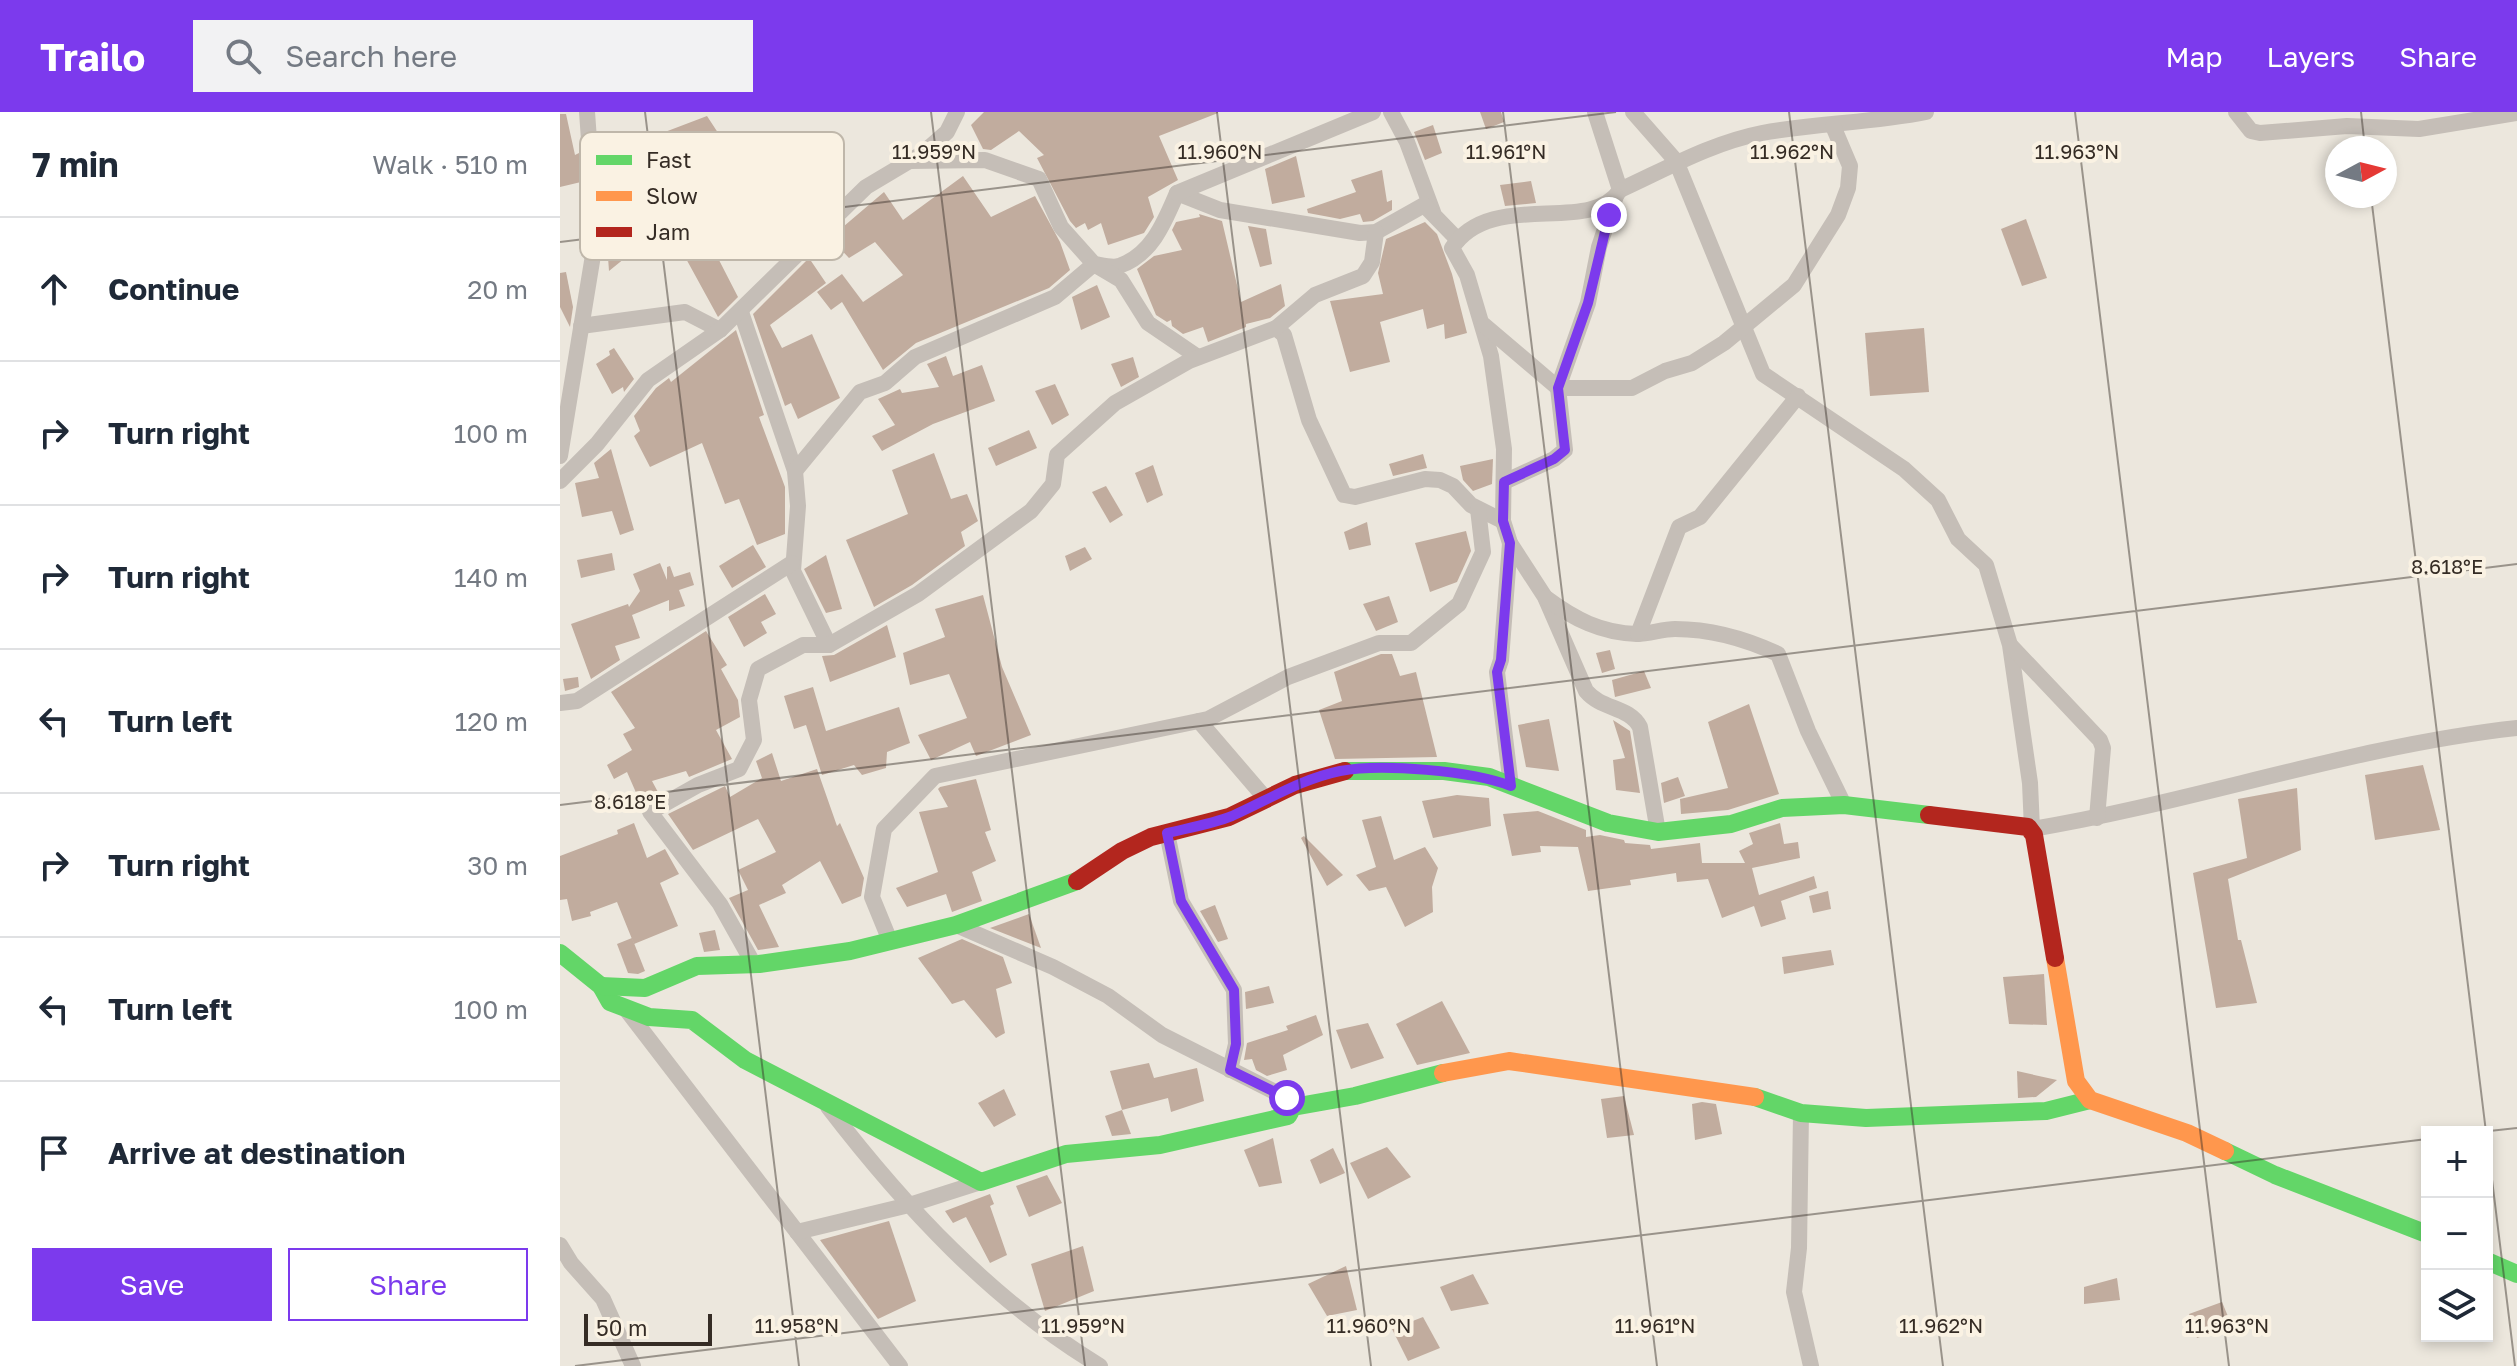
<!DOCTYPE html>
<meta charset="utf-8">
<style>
body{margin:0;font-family:"Golos Text",sans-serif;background:#f2f2f3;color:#1f2937}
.controls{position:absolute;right:24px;bottom:24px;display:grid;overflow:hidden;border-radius:0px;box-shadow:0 4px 12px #0003}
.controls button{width:72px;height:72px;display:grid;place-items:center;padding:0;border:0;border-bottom:2px solid #e0e1e3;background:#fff;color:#1f2937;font:40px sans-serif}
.compass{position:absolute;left:1765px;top:24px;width:72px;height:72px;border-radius:50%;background:#fff;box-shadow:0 4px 12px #0003;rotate:83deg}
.scale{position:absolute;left:24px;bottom:20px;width:128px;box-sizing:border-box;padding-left:8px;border:4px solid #352c25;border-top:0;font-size:22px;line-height:28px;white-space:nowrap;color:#352c25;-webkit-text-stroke:6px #faf2e3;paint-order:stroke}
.stop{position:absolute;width:24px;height:24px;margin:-18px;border:6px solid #7c3aed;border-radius:50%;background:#fff}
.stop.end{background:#7c3aed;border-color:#fff;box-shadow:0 2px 8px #0008}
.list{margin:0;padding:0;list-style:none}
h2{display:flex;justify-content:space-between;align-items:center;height:104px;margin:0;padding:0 32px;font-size:34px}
h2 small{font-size:26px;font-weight:400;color:#747a83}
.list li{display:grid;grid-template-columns:52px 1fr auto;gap:24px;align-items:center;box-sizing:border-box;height:144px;padding:0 32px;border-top:2px solid #e0e1e3}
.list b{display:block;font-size:30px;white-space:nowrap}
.list em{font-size:26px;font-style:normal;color:#747a83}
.actions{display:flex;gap:16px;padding:24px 32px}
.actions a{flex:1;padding:18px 0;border:2px solid #7c3aed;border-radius:0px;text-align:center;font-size:28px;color:#7c3aed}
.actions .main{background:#7c3aed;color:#fff}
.icon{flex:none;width:44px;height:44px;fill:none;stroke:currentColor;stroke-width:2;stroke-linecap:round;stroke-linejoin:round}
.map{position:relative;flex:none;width:1957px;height:1254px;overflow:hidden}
header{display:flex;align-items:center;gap:48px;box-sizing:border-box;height:112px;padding:0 40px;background:#7c3aed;color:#fff}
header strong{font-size:38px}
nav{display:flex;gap:44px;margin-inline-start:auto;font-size:28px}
.search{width:560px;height:72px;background:#f2f2f3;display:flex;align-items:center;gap:20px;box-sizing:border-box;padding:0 28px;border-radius:0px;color:#747a83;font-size:30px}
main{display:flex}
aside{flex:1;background:#fff}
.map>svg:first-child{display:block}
</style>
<header>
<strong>Trailo</strong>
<div class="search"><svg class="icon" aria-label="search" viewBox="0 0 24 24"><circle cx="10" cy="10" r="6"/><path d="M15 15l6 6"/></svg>Search here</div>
<nav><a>Map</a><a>Layers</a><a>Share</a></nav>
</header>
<main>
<aside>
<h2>7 min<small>Walk · 510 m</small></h2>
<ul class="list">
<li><svg class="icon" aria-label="ahead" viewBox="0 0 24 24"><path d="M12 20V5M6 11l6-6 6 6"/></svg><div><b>Continue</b></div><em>20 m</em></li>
<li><svg class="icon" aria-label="right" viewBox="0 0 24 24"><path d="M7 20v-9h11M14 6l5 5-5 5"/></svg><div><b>Turn right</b></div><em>100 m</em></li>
<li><svg class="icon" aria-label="right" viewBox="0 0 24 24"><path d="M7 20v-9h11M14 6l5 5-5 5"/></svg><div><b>Turn right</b></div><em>140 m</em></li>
<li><svg class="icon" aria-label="left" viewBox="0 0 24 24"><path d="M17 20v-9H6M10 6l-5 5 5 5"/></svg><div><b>Turn left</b></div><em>120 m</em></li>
<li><svg class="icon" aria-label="right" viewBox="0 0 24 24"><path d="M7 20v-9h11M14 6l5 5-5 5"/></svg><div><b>Turn right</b></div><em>30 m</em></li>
<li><svg class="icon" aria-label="left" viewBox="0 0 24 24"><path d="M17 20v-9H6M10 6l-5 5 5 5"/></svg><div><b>Turn left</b></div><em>100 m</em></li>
<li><svg class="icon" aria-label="arrive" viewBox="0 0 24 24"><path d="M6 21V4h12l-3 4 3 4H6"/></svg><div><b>Arrive at destination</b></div></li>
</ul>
<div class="actions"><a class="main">Save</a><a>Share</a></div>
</aside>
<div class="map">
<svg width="1957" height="1254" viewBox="0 0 1957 1254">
<rect width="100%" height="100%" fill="#ece7dd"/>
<!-- building -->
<g fill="#c1ac9e">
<polygon points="424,0 658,0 658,1 599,24 618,68 588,85 594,105 584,121 548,133 541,111 528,118 525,111 516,116 510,109 477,46 484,43 459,19 431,38 423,37 411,13"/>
<polygon points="920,0 941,0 944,10 926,17"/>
<polygon points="0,2 6,2 15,43 19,41 21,70 0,75"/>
<polygon points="147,4 181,56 197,49 207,72 244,121 219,144 162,69 134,83 118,51 69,68 87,100 124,80 178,185 158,205 107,112 49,159 40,34 45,33 47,42"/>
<polygon points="873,13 882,41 865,48 854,20"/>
<polygon points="736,44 745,85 712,92 705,57"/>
<polygon points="822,58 827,90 832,88 832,98 813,109 803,110 800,102 780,107 748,101 747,97 796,80 791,68"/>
<polygon points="403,64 431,105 475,84 500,130 510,158 489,176 356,231 323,258 282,190 271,198 257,180 282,162 303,190 343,163 315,130 289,146 270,126 324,80 343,108"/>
<polygon points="971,69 976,91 945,94 940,73"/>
<polygon points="639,102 662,109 681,190 721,172 725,194 710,206 686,212 686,215 648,230 643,215 623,222 612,214 611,208 607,210 596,203 577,157 594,144 622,138 612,118 616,110 640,105"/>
<polygon points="1466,107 1487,166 1462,174 1441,117"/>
<polygon points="865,110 877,122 892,162 907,221 885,227 884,212 867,217 863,197 820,210 830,250 790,260 770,189 823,182 818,161 826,127"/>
<polygon points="688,114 706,117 712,152 700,155"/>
<polygon points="249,146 266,171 210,213 222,236 252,222 280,286 238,307 231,291 225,294 193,202"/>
<polygon points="6,160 13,195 10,215 0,195 0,161"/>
<polygon points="537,173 550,205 521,218 512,185"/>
<polygon points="1364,216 1369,280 1310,284 1305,221"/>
<polygon points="176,218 204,303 199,305 225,375 225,422 197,433 179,387 165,392 142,331 90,355 74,324 80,319 74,304 96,276 109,266 111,270"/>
<polygon points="54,236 74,267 64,280 63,275 52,282 36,252 50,243 49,239"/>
<polygon points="386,244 393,264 422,253 435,289 373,312 322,339 312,324 335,313 318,287 340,277 342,281 379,275 367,252"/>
<polygon points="573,245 579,265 561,275 551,252"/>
<polygon points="495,272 509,303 492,313 475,279"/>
<polygon points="469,318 477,336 436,354 428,336"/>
<polygon points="51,337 74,418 60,423 52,399 22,405 15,371 39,366 34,351"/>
<polygon points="374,341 391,387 407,382 418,409 401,420 405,434 352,473 314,495 286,428 348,402 332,358"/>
<polygon points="863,342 867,356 833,364 829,352"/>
<polygon points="933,347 932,372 913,379 903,368 900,354"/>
<polygon points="593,353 603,383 587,391 575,361"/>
<polygon points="546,374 563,403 550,411 532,380"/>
<polygon points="807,410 811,433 789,438 784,420"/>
<polygon points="906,419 911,439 897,470 870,480 855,431"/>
<polygon points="193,433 206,455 172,476 159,454"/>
<polygon points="525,435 532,447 510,459 505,444"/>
<polygon points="52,441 55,458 21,466 17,448"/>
<polygon points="266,443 282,497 266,501 244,457"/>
<polygon points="100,451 107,468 107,455 110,454 114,465 130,460 134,473 119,478 125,494 109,499 109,488 72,503 80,526 55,534 60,548 31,567 11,512 68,492 69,495 80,479 73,462"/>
<polygon points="205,482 216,502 201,510 207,521 184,535 168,505"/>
<polygon points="423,483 442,555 471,623 416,644 410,630 371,648 358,623 407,606 389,562 350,573 343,541 385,525 375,497"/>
<polygon points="829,484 838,510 816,519 803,492"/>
<polygon points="327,513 336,545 270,570 262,544 274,543"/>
<polygon points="146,519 167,553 161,557 178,588 180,605 156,618 172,647 129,665 126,659 92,669 99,682 81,692 67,660 54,667 47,653 72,638 63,622 75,616 51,580"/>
<polygon points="1050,538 1055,557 1042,561 1036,541"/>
<polygon points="821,542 832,542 840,564 856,560 877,645 775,647 759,598 782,589 774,560"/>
<polygon points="1084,559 1091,576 1055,585 1052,568"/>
<polygon points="18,565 19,575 5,579 3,567"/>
<polygon points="253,575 266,619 339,595 350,631 327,640 326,656 302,663 294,653 262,663 246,613 234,617 224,584"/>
<polygon points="1189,592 1219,682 1168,698 1121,702 1120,687 1168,676 1148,610"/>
<polygon points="989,607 999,659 966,655 958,613"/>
<polygon points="1053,608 1070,619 1080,681 1056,678 1053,648 1065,646"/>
<polygon points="212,641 221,669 257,657 277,714 280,711 304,766 301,784 282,792 260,749 222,773 226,781 199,793 219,835 198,838 169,786 188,778 178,758 216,740 198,707 133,738 108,702 165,674 170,685 202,666 196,649"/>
<polygon points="1863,653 1880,718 1815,728 1805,663"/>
<polygon points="1118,665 1125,684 1104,691 1101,671"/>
<polygon points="416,667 431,718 425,720 436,749 412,760 422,789 392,800 386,782 347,795 336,776 378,760 359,700 388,695 378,677 380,675"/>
<polygon points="1737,676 1741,738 1668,767 1678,828 1681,828 1697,891 1656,896 1633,761 1687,746 1678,687"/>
<polygon points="897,683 929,686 931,714 873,726 862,689"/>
<polygon points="978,699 1026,718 1026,725 1040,723 1064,728 1065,731 1090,733 1091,737 1140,731 1142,751 1185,751 1179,739 1193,732 1189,721 1220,711 1224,732 1238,730 1240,746 1192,756 1199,783 1254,764 1257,776 1221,789 1226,807 1201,815 1194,794 1162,806 1148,767 1117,770 1116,761 1070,768 1071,773 1028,779 1018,735 980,734 981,740 952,744 943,702"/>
<polygon points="821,704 834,748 865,735 878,756 872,775 873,800 845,815 826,775 809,779 796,763 816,755 802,708"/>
<polygon points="74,711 87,746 105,737 119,762 100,771 118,814 74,832 57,790 30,800 31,804 12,809 7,787 0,788 0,744 58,722 57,718"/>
<polygon points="744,724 783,763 767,774 741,726"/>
<polygon points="1268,779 1271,797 1253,801 1249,784"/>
<polygon points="655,793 668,827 658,830 640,799"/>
<polygon points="469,802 481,836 430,816"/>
<polygon points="155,818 160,838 144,840 139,821"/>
<polygon points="72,826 85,859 78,862 68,861 57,832"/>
<polygon points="402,827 443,845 452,871 436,877 445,921 436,926 404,888 392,892 358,846"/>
<polygon points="1271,838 1274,853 1224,862 1222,845"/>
<polygon points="1484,862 1487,913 1449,912 1443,865"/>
<polygon points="709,874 714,891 686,897 685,880"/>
<polygon points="882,889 910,941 857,953 836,912"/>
<polygon points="756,903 763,923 723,943 727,958 707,964 696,958 692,947 684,948 687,931 728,918 726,914"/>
<polygon points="808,911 824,946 791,957 776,918"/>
<polygon points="589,951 594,966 637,956 644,989 611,1000 608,986 562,998 550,959"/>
<polygon points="1457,959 1497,968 1476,985 1458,986"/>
<polygon points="444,977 456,1003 434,1015 418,991"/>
<polygon points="1064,984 1074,1023 1047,1026 1041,987"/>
<polygon points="1142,990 1156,992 1162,1022 1135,1028 1132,992"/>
<polygon points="562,998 571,1022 552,1024 545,1004"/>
<polygon points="713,1026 722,1071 699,1075 684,1038"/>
<polygon points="827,1035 851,1065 808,1087 790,1051"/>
<polygon points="773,1036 785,1061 760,1072 750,1048"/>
<polygon points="487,1063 502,1091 469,1105 456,1074"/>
<polygon points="430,1082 434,1092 430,1094 447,1143 430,1151 406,1105 393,1111 385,1099"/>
<polygon points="329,1109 356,1189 318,1207 260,1128"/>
<polygon points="523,1134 534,1179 485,1199 471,1152"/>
<polygon points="786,1154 797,1198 767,1204 748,1172"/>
<polygon points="913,1162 929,1192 891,1199 880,1175"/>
<polygon points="1557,1166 1560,1188 1524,1192 1524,1175"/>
<polygon points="1662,1190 1672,1214 1637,1226 1629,1202"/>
<polygon points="863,1205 880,1236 848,1249 832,1217"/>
</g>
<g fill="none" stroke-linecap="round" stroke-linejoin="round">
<!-- street -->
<g stroke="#c5beb7" stroke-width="16">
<polyline points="831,0 847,30 873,100"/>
<path d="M1035,0L1060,78C1106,57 1151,31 1202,21C1256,11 1312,11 1366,0"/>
<path d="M1073,0L1116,49L1203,262L1344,357L1378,388L1398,427L1426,453L1450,533L1470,671L1472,717C1635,690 1793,634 1957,616"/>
<polyline points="1676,0 1691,19 1700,21 1787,14 1859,17 1957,1"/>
<path d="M349,49L425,48L479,67L501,115L534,152C541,153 552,156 559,154C592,143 605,109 617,81L660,98L800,121L816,120L864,93L898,128"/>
<path d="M1060,78C1031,124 931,76 892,136L907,163L931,244L944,337L943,409L950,431L985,485L1026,579C1042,598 1069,594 1080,615L1098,720"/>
<polyline points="617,81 813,0"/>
<polyline points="181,200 235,359 238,394 233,459 269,533"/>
<polyline points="924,213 998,276 1072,276 1105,259 1132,251 1164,231 1234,173 1278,103 1288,76 1290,54 1273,14"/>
<polyline points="21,214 125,200 160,218"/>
<polyline points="716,216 724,223 749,308 784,383 795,385 865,367 880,368 893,374 911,393 943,409"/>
<polyline points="0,344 36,125 27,0"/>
<polyline points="235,359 300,280 325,271 355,245 495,185 534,152 561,168 588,211 638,245"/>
<polyline points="0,369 37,332 88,268 160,218 306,75 363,41 387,20 397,0"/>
<polyline points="944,370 994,347 1005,338 998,276 1028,191 1039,135 1056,84"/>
<polyline points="950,431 941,548 937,560 951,674"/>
<path d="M986,486C1014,507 1041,521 1077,522C1090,522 1102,517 1115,517C1151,517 1186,527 1218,542L1248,619L1284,693"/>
<polyline points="1078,522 1119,415 1140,405 1238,284"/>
<polyline points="1451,534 1540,628 1543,636 1537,706"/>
<polyline points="0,591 17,589 232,451"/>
<polyline points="639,609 706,687"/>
<polyline points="607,721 621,789 674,878 676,932 670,958"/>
<polyline points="396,813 493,855 548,884 602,923 727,986 733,995"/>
<polyline points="330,829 312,785 324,717 375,664 648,607 728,565 819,531 851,531 899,492 923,440 918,397"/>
<polyline points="193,851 160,792 90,700 138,673 179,657 194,628 189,588 198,557 243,533 269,533 358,482 471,399 493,372 497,343 555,291 629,249 716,216 755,183 803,164 812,150 816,120"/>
<polyline points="68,900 340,1254"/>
<path d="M268,995C344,1094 432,1189 540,1254"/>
<polyline points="1241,1001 1239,1136 1234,1180 1251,1254"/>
<polyline points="237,1120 349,1093 421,1070"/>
<polyline points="0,1133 11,1151 43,1187 73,1254"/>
</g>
<!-- fast -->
<g stroke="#63d668" stroke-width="18">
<polyline points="785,659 884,659 929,665 1048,711 1098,720 1171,712 1222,696 1284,693 1369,703"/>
<polyline points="0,841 41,874 50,890 89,905 132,908 185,948 421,1070 506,1042 600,1033 728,1004 733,995 795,984 883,961"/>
<polyline points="41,874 85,876 137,854 199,852 290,839 396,813 517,769"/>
<polyline points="1195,985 1241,1001 1306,1006 1486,999 1530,988"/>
<polyline points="1665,1039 1715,1063 1867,1122"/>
<polyline points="1927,1149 1957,1162"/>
</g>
<!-- slow -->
<g stroke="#ff974d" stroke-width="18">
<polyline points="1495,846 1516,969 1530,988 1627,1021 1665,1039"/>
<polyline points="883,961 949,949 1195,985"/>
</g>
<!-- jam -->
<g stroke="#b3261e" stroke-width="18">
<polyline points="1369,703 1468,715 1474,723 1495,846"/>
<polyline points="517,769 562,739 591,725 669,705 735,673 785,659"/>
</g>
</g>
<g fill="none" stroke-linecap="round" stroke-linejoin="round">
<!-- route -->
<path stroke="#7c3aed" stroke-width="10" d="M727,986L670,958L676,932L674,878L621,789L607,721C628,716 652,712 672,704C708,688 741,667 780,659C822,651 912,659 951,674L937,560L941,548L950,431L943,409L944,370L994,347L1005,338L998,276L1028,191L1049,103"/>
</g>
<!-- ticks -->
<path fill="none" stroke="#352c25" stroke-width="2" stroke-opacity="0.45" d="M85,0L239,1254M371,0L525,1254M657,0L811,1254M943,0L1097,1254M1229,0L1383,1254M1515,0L1669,1254M1801,0L1805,36M1811,84L1926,1020M0,130L1056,0M0,693L1957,452M1920,1020L1957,1016M1927,1027L1955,1254M15,1254L1867,1027"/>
<!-- legend -->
<rect x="20" y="20" width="264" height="128" rx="12" fill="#faf2e3" stroke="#bfb7aa" stroke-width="2"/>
<rect x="36" y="43" width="36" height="10" fill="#63d668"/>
<rect x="36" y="79" width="36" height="10" fill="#ff974d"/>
<rect x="36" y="115" width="36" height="10" fill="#b3261e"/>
<g font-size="22" fill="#352c25">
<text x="86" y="56">Fast</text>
<text x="86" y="92">Slow</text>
<text x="86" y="128">Jam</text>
</g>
<g font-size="20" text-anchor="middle" fill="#352c25" stroke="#faf2e3" stroke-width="8" stroke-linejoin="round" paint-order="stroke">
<text x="374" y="47">11.959°N</text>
<text x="660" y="47">11.960°N</text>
<text x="946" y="47">11.961°N</text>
<text x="1232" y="47">11.962°N</text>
<text x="1517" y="47">11.963°N</text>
<text x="1887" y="462">8.618°E</text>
<text x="70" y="697">8.618°E</text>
<text x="237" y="1221">11.958°N</text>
<text x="523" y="1221">11.959°N</text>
<text x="809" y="1221">11.960°N</text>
<text x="1095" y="1221">11.961°N</text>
<text x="1381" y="1221">11.962°N</text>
<text x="1667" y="1221">11.963°N</text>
</g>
</svg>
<div class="controls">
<button>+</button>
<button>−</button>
<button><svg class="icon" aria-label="layers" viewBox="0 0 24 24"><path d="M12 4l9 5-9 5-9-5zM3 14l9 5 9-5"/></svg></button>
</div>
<svg class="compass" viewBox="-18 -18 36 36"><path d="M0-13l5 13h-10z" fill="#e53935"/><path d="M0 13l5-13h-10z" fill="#747a83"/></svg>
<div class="scale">50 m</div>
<div class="stop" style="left:727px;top:986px"></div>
<div class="stop end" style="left:1049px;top:103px"></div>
</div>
</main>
